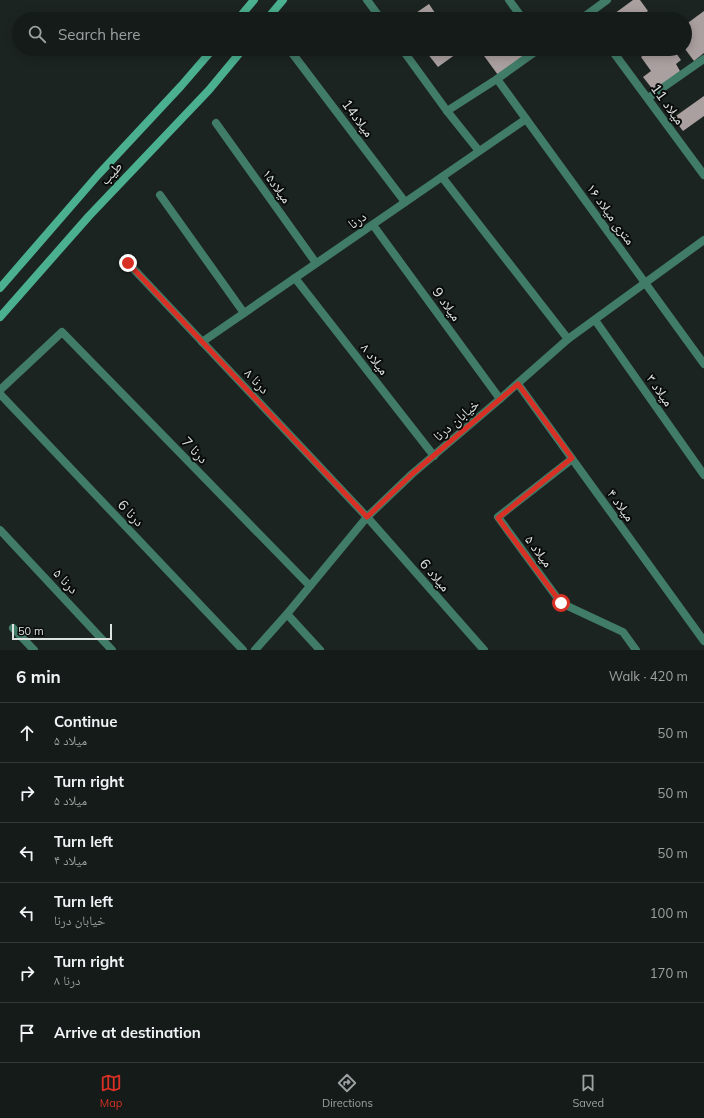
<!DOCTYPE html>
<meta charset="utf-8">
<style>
body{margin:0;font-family:Mulish,"Noto Naskh Arabic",sans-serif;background:#1e2422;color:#f1f3f6}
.scale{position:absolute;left:12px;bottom:10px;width:100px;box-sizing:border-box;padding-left:4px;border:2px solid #dce2df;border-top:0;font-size:11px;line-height:14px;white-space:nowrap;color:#dce2df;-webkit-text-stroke:3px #090c0b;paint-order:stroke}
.stop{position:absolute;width:12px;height:12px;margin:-9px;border:3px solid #d93025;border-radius:50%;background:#fff}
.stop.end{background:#d93025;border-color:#fff;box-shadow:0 1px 4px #0008}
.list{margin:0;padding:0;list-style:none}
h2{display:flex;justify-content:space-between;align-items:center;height:52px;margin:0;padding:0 16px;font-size:17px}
h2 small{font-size:13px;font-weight:400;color:#9da1a2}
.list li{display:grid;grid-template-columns:26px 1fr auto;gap:12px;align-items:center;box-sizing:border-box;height:60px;padding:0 16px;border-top:1px solid #343938}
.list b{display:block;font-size:15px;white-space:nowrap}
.list p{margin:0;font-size:13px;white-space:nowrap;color:#9da1a2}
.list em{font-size:13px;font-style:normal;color:#9da1a2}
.icon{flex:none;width:22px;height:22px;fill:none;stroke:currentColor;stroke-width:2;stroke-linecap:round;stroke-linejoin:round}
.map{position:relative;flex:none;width:704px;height:650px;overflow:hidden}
.search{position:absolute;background:#151b19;box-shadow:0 2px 10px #0003;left:12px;right:12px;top:12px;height:44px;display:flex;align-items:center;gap:10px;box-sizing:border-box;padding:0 14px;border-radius:22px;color:#9da1a2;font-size:15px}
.sheet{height:412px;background:#151b19}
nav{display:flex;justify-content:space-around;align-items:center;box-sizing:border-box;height:56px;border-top:1px solid #343938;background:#151b19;font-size:11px;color:#9da1a2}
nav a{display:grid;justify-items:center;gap:2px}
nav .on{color:#d93025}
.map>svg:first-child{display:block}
</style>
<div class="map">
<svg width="704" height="650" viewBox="0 0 704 650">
<rect width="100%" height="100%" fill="#1c2421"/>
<!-- building -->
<g fill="#aba0a0">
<polygon points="633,0 640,0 648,11 637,19 607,19"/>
<polygon points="429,4 439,19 407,19"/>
<polygon points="704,11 704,53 694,61 685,49 685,25"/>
<polygon points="432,49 463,49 438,67 427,53"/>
<polygon points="479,49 521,49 526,55 498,75"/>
<polygon points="652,49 673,49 681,60 676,64 680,71 654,91 643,77 651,71 641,57"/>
<polygon points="704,96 704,116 683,131 673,118"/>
</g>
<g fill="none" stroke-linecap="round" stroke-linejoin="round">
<!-- minor -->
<g stroke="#417c68" stroke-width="8">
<polyline points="367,0 381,19"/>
<polyline points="509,0 523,19"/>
<polyline points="581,19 607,0"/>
<polyline points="289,49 405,202"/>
<polyline points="402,49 447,111 479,151"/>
<polyline points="611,49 704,175"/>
<polyline points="497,79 704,364"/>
<polyline points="648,98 704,59"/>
<polyline points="447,111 497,79 539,49"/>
<polyline points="216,123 316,263"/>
<polyline points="442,177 568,339"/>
<polyline points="160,195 244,313"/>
<polyline points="373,225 500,399"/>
<polyline points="128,263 367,517 484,650"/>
<polyline points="295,278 434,456"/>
<polyline points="595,320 704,475"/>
<polyline points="202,342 526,119"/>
<polyline points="518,384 704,641"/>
<polyline points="0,390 62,332 310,586"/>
<polyline points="0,394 243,650"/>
<polyline points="572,459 498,517 561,603 623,632 636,650"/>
<polyline points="0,530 112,650"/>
<polyline points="287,614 320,650"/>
<polyline points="13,628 34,650"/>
<polyline points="255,650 287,614 367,517 412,474 500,399 568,339 704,240"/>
</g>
<!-- secondary -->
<g stroke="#4bb08f" stroke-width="8">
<polyline points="238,19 254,0"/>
<polyline points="267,19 283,0"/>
<polyline points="0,288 98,175 181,86 213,49"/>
<polyline points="0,317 89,216 209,90 243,49"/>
</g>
</g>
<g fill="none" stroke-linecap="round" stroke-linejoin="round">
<!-- route -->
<polyline stroke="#d93025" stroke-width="5" points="128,263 367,517 412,474 518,384 572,458 498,518 561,603"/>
</g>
<g text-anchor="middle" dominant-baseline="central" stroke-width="4" stroke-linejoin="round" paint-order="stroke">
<!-- street labels -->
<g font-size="14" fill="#dce2df" stroke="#090c0b">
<text transform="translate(668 104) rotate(54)">میلاد 11</text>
<text transform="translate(358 118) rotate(53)">میلاد14</text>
<text transform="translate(111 173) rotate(-47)">طیب</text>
<text transform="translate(277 186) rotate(54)">میلاد۱۵</text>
<text transform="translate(611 214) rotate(54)">۱۶ متری میلاد</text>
<text transform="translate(357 220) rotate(-35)">درنا</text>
<text transform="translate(447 304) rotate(54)">میلاد 9</text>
<text transform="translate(375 359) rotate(52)">میلاد ۸</text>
<text transform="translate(257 381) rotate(47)">درنا ۸</text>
<text transform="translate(660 390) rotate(55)">میلاد ۳</text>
<text transform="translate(456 420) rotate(-41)">خیابان درنا</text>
<text transform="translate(195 450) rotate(46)">درنا 7</text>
<text transform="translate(621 505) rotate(54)">میلاد ۴</text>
<text transform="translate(131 513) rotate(46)">درنا 6</text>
<text transform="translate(539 551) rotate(53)">میلاد ۵</text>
<text transform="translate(435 575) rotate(49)">میلاد 6</text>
<text transform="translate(66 581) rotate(47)">درنا ۵</text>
</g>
</g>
</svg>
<div class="scale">50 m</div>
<div class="stop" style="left:561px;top:603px"></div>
<div class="stop end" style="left:128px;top:263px"></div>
<div class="search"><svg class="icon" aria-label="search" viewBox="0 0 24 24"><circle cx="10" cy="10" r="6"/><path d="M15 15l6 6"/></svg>Search here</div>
</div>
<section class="sheet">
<h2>6 min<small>Walk · 420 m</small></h2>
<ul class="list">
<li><svg class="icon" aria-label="ahead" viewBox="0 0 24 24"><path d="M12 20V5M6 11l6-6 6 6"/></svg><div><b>Continue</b><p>میلاد ۵</p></div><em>50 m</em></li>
<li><svg class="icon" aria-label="right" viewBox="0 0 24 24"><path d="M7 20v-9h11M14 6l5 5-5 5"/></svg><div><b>Turn right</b><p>میلاد ۵</p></div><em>50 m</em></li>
<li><svg class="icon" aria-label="left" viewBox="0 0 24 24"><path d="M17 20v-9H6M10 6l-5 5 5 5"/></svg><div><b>Turn left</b><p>میلاد ۴</p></div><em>50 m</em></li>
<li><svg class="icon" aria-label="left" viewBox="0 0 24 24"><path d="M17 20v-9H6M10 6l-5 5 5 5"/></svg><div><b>Turn left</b><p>خیابان درنا</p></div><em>100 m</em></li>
<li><svg class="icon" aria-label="right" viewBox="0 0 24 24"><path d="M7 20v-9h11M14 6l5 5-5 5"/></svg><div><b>Turn right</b><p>درنا ۸</p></div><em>170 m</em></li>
<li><svg class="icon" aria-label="arrive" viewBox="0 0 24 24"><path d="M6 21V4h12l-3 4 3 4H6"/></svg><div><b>Arrive at destination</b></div></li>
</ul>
</section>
<nav>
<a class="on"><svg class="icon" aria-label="map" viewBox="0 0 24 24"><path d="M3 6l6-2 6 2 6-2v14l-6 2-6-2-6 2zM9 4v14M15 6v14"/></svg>Map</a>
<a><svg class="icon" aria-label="directions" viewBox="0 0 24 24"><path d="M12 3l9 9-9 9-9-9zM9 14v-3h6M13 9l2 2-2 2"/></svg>Directions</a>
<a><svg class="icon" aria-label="saved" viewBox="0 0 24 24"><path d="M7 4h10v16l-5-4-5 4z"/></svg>Saved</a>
</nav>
